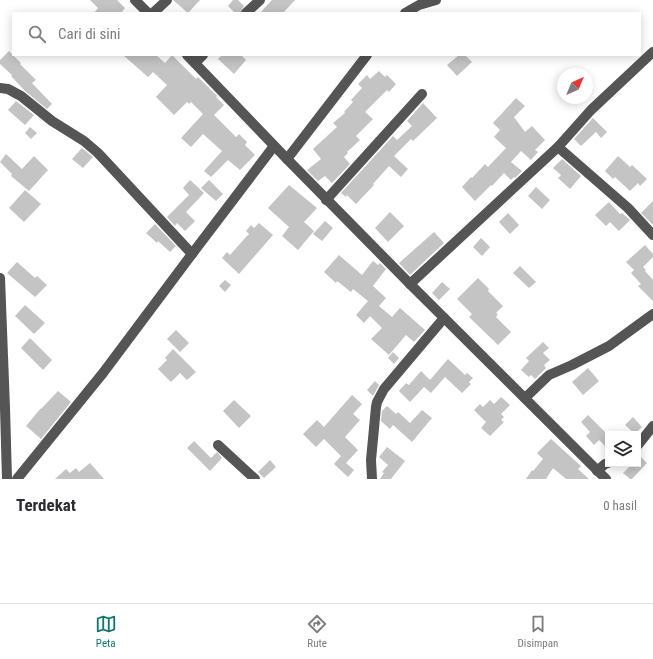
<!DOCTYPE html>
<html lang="id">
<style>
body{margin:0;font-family:"Roboto Condensed",sans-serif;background:#f7f7f7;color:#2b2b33}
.controls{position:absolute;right:12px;bottom:12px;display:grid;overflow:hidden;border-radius:0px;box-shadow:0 2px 10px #0003}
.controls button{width:36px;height:36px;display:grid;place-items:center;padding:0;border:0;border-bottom:1px solid #e1e1e2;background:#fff;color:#2b2b33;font:20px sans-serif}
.compass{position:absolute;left:557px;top:68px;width:36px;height:36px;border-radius:50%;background:#fff;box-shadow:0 2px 10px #0003;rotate:44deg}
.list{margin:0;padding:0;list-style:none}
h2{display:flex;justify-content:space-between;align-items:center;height:52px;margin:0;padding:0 16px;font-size:17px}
h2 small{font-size:13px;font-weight:400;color:#7c7c81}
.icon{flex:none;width:22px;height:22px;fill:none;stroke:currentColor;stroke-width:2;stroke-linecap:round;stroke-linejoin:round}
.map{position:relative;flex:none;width:653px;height:479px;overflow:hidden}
.search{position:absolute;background:#fff;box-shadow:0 2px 10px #0003;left:12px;right:12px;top:12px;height:44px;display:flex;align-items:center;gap:10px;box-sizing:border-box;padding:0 14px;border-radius:0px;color:#7c7c81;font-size:15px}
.sheet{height:124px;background:#fff}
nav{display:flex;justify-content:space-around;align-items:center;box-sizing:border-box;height:56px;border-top:1px solid #e1e1e2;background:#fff;font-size:11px;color:#7c7c81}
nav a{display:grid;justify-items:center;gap:2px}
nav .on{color:#0f766e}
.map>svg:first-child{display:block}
</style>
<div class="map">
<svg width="653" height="479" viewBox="0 0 653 479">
<rect width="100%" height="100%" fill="#fff"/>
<!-- building -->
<g fill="#c4c4c4">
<polygon points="90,0 117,0 125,8 121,13 94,13 98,8"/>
<polygon points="173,0 200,0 188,13"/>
<polygon points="233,0 238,0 244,6 240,13 235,13 228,6"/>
<polygon points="272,0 295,0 283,13 260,13"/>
<polygon points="9,51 21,63 20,64 36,80 32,83 52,104 47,109 25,91 11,76 12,75 0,64 0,60"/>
<polygon points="123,55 156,55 165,63 172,55 196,79 198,77 217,96 216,97 224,105 214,115 236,137 239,134 247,142 245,145 255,155 240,170 228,160 211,177 204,171 222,151 203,134 191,147 181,138 203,114 191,102 189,104 187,102 174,115 156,97 167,85 153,72 148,77"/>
<polygon points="222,55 241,55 246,60 234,74 218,59"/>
<polygon points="459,55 465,55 472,62 457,76 447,65"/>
<polygon points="379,71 385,77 387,75 396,84 389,92 387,90 365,112 373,119 356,136 360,140 347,152 348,153 344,157 350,164 332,183 325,176 318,181 307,170 321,159 313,149 337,127 333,123 345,113 344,112 353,102 351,100 362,88 358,84 367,75 370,79"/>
<polygon points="516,98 525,106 514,117 525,132 532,126 545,140 535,150 538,152 531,160 521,151 511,162 522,171 515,178 514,177 511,180 504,173 492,186 491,185 475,201 462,187 471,177 472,178 485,164 488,167 506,148 494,137 500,130 493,123"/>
<polygon points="16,101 34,115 25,125 8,110"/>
<polygon points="423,103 437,118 413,141 411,139 394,156 408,169 401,177 389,166 373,184 374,185 356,204 347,195 346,197 341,193 393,136 397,140 412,126 407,121"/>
<polygon points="593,118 607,132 601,138 596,132 581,146 574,139"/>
<polygon points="30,127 37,133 31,139 25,133"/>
<polygon points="82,148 93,157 83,168 72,159"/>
<polygon points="6,154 22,169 34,156 48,170 29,191 11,176 12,174 0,162"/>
<polygon points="618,156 630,167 632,165 647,179 640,186 638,183 630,191 615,177 613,179 605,171"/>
<polygon points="562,159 581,176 570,189 558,178 561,175 553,168"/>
<polygon points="190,180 204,193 186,212 195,221 185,231 177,223 175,226 167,217 189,195 183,188"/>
<polygon points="209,180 223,194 216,201 201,188"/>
<polygon points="289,185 317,208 304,222 314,231 298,250 282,236 289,227 268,208"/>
<polygon points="536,187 550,200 542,209 528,196"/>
<polygon points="25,190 41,204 24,222 9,208"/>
<polygon points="653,201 653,225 641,213"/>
<polygon points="609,202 620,214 622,213 630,220 619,231 610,222 606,226 595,215"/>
<polygon points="390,212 404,226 388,242 375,228"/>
<polygon points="508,213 519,225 510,234 499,222"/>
<polygon points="325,221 333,228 322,241 313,234"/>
<polygon points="259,223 273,235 239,274 222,258 227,252 230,255 246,237 249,234 246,231 251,225 254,228"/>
<polygon points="155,224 176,246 170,252 158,241 157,243 146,233"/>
<polygon points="434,232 444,243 410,275 399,263"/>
<polygon points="481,238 490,247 482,256 473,247"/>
<polygon points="645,245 653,254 653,257 643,267 646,270 645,271 653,280 653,301 638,286 641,284 631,273 634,270 626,262"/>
<polygon points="339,255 362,275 373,261 378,265 380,263 386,269 373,286 386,298 379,306 392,317 400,308 425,330 414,342 406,335 389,355 371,339 382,328 370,316 364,323 356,315 368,301 353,289 351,292 337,281 336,283 324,272"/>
<polygon points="17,262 35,278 37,276 47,285 35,297 7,273"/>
<polygon points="520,266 536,282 529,288 513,273"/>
<polygon points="478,278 489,289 488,291 503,306 496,313 498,314 496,317 511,332 498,345 469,317 472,314 457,299"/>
<polygon points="225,280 231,285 225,292 219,286"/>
<polygon points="442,282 450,289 439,300 432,293"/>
<polygon points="25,305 45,323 34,334 15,316"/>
<polygon points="176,330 189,343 180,352 167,339"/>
<polygon points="30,338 52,360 43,370 21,348"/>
<polygon points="543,342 549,348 543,353 550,360 544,365 546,368 535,379 531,375 529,377 521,370 529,361 526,358"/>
<polygon points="173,349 196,372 187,380 180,373 171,382 158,369 167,360 165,358"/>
<polygon points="393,352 399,358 394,364 388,358"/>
<polygon points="448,359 465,375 467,373 473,378 469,382 471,384 462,393 445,377 431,393 424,387 410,402 399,391 406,383 409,385 421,371 430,380"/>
<polygon points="588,368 599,381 583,395 572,382"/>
<polygon points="375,381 379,385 373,396 367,390"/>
<polygon points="58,391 71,402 41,439 26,426 41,408 41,409"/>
<polygon points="352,395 362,404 353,414 360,420 345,437 358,450 346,463 354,470 348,477 334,464 341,456 324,439 316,447 303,434 317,420 324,427"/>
<polygon points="501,397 510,405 501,414 504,417 501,420 504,422 490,436 481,428 486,422 474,410 480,404 483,407 490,400 494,404"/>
<polygon points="234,400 251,416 239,428 223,411"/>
<polygon points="387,406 396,414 398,412 410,423 422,410 432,418 412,442 393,425 390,429 381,421 382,411"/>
<polygon points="588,415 608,435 608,449 599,440 594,445 586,436 590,432 581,422"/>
<polygon points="633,417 642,427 635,434 625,425"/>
<polygon points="551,439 581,466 578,469 589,479 566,479 553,468 546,479 526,479 532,470 533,471 543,459 537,453"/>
<polygon points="194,441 211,458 217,452 222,458 210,471 187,448"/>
<polygon points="387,447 405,461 391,479 380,479 384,473 382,472 388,465 379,457"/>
<polygon points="638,454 647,463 632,479 630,479 623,473 632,464 638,464"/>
<polygon points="270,460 276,467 264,478 258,472"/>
<polygon points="90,463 104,479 55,479 66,469 70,473 76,468 79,472"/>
</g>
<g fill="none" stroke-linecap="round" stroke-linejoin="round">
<!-- minor -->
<g stroke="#555" stroke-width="10">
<polyline points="135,0 148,13"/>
<polyline points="153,13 167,0"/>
<polyline points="246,13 260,0"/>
<polyline points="405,13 419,5 436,0"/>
<polyline points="187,55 287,159 410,284 606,479"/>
<polyline points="195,63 203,55"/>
<polyline points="0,88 8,89 21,96 52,121 84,141 98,153 192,254"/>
<polyline points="558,147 628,208 653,235"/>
<polyline points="287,159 367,55"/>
<polyline points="326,200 422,94"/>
<polyline points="0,278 5,408 7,479"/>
<polyline points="410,284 558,147 591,110 653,52"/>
<polyline points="525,398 549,375 572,365 609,346 653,314"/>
<polyline points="218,445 255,479"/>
<polyline points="638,445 653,426"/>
<polyline points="597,471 605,464 608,463"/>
<polyline points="17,479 103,373 192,254 274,146"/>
<polyline points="372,479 371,460 376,407 377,402 384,389 444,318"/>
</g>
</g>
</svg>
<div class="controls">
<button><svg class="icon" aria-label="layers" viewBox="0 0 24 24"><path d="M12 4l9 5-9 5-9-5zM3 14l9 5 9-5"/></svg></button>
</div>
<svg class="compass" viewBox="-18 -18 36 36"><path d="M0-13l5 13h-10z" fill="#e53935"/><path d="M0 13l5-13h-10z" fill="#7c7c81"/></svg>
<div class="search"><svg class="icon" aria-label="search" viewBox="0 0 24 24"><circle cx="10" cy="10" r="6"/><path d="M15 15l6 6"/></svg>Cari di sini</div>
</div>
<section class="sheet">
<h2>Terdekat<small>0 hasil</small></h2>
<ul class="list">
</ul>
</section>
<nav>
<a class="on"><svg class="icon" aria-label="map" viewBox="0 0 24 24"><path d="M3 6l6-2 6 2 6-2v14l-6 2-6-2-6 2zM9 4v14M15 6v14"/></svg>Peta</a>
<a><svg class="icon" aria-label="directions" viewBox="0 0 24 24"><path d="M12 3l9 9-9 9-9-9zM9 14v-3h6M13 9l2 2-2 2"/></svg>Rute</a>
<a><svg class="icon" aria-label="saved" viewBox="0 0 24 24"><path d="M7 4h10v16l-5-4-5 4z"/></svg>Disimpan</a>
</nav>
